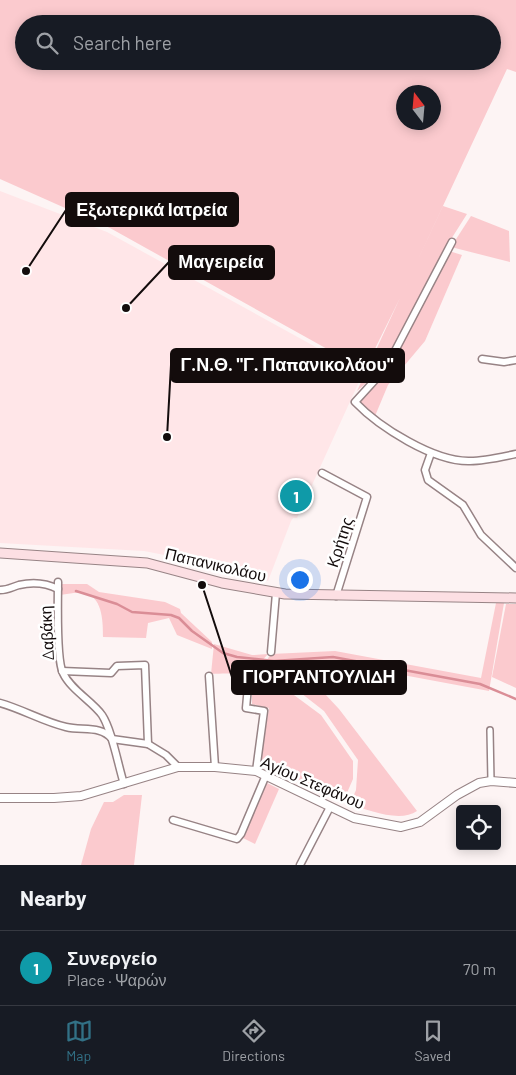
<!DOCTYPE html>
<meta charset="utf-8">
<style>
body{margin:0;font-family:Barlow,sans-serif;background:#20242c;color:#f1f3f6}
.controls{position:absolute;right:15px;bottom:15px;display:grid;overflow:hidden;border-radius:5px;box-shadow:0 2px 12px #0003}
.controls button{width:45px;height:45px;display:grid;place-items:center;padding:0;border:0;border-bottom:1px solid #363941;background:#171b24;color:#f1f3f6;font:25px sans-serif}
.compass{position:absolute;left:396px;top:85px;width:45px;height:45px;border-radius:50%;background:#171b24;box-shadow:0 2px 12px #0003;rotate:344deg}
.you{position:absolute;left:299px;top:579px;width:18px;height:18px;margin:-12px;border:4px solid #fff;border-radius:50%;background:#1a73e8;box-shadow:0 0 0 8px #1a73e833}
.badge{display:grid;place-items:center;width:32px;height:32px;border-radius:50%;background:#327186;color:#fff;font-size:16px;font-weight:700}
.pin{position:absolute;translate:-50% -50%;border:2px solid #fff;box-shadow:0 1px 5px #0006}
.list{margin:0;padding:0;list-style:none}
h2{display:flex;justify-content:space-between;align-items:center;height:65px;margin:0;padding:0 20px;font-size:21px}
h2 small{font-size:16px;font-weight:400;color:#9ea1a6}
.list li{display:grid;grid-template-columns:32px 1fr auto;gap:15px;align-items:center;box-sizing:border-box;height:75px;padding:0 20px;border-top:1px solid #363941}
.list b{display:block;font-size:19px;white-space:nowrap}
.list p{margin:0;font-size:16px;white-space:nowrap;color:#9ea1a6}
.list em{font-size:16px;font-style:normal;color:#9ea1a6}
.icon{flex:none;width:28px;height:28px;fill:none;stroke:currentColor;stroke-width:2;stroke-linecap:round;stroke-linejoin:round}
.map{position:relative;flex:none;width:516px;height:865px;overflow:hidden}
.search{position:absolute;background:#171b24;box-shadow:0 2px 12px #0003;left:15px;right:15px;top:15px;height:55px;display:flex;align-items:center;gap:12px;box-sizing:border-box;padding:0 18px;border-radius:28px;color:#9ea1a6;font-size:19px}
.sheet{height:140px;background:#171b24}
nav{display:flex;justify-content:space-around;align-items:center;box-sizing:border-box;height:70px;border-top:1px solid #363941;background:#171b24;font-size:14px;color:#9ea1a6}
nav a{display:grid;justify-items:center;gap:2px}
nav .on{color:#327186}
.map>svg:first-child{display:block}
</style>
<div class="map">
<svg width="516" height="865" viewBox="0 0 516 865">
<rect width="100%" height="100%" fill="#fdf4f4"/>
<!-- built -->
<polygon fill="#ffe6e8" points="0,191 107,232 363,373 297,518 293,518 291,521 268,581 223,572 180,558 144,551 0,543"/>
<!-- green -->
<g fill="#fbcace" fill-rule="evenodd">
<path d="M0,0H516V72L507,69L406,285L443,206L467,214L448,244L384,367L357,391L400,298L363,373L347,360L110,228L0,179ZM24,24H492V61H24ZM404,92H434V122H404Z"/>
<polygon points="471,216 509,231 510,262 451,247"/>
<polygon points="449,251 462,255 425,341 388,385 375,416 357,401 388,370"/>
<path d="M59,584H87L99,592L165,602L180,609L181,613L212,642V649L177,635L169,618L148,623L146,638L103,637C103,624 103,599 87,594C80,591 67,594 59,595Z"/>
<path d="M496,603H504L489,691L333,662L312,663L309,677L339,709L417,811C400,823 368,810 350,804L356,790L358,760L324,711L274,672L259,671L271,654L335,651L481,678Z"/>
<polygon points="506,604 516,604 516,688 492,677"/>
<path d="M214,644L252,655L268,654C248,677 240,672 211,674Z"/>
<polygon points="252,676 265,676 275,681 321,715 353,761 353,779 343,802 265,764 260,764 269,708 252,704"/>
<polygon points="267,783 279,789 255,844 243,838"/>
<polygon points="124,795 142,795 134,865 81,865 91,829 104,802 113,802"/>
</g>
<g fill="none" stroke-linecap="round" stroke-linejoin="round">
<!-- stream -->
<polyline stroke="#da8d96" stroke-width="2.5" points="76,591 117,604 132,612 171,615 179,618 192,631 223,653 237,657 274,661 333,657 480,684 516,699"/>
<!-- pedestrian casing -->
<g stroke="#978385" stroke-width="8">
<polyline id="pedestrian" points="490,730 491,781"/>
</g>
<!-- minor casing -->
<g stroke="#978385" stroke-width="9">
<g id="minor">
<path d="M452,242L386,368L355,402C379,427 434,462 470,461C485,461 501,457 516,454"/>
<polyline points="482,359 504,362 516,360"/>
<polyline points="431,453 425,470 428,480 463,505 481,535 516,568"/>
<polyline points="322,473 367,497 336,596"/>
<path d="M58,582C58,600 56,659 63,673C71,690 92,701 102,715C112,730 118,765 124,784"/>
<path d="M0,590C8,590 12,587 19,585C32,582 46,583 58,589"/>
<polyline points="271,652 276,593"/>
<polyline points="62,671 111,673 117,666 145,665 148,744"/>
<polyline points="249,675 246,708 264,711 256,771"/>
<polyline points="209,676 215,767"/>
<path d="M0,703C22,709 44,722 66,727C82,731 101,725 112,739L148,744L166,755L178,767"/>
<polyline points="173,820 237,839 241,834 266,775"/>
<polyline points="300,865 330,807"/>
</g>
</g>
<!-- tertiary casing -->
<g stroke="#978385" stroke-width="10">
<polyline id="tertiary" points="0,798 54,798 81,796 178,767 215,767 256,771 354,818 401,827 420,822 457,795 479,783 491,781 516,783"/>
</g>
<!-- secondary casing -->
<g stroke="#978385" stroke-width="11">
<polyline id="secondary" points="0,553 147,563 222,583 285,594 516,598"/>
</g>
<!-- pedestrian -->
<use href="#pedestrian" stroke="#fff" stroke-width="5"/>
<!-- minor -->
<use href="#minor" stroke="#fff" stroke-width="6"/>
<!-- tertiary -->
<use href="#tertiary" stroke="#fff" stroke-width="8"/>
<!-- secondary -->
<use href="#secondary" stroke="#fcdfe3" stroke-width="9"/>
</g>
<g text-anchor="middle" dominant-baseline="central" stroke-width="5" stroke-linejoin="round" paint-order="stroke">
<!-- street labels -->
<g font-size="16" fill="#130c0c" stroke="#fff">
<text transform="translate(339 542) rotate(-72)">Κρήτης</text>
<text transform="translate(216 564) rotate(13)">Παπανικολάου</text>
<text transform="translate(46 633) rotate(-93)">Δαβάκη</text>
<text transform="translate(313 782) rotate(23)">Αγίου Στεφάνου</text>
</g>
</g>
<!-- callouts -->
<path fill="none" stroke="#130c0c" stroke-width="2" d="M26 271L66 210M126 308L169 262M167 437L171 365M202 585L232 677"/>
<g fill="#130c0c" stroke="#fff" stroke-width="2">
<circle cx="26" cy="271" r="5"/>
<circle cx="126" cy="308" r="5"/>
<circle cx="167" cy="437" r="5"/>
<circle cx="202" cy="585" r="5"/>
</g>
<g fill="#130c0c" stroke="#130c0c" stroke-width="2">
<rect x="66" y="193" width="172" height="33" rx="5"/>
<rect x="169" y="246" width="105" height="33" rx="5"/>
<rect x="171" y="349" width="233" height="33" rx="5"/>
<rect x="232" y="661" width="174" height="33" rx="5"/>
</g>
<g font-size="18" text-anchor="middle" font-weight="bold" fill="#fff">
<text x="152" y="216">Εξωτερικά Ιατρεία</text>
<text x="221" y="268">Μαγειρεία</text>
<text x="287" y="371">Γ.Ν.Θ. "Γ. Παπανικολάου"</text>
<text x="319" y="683">ΓΙΟΡΓΑΝΤΟΥΛΙΔΗ</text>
</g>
</svg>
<div class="controls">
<button><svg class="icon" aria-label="locate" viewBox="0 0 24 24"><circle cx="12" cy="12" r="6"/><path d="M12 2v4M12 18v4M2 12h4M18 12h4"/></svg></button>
</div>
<svg class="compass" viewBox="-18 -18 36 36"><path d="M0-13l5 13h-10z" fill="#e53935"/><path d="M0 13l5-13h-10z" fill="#9ea1a6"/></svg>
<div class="you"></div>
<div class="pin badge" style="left:296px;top:496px;background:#0f9aa8">1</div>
<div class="search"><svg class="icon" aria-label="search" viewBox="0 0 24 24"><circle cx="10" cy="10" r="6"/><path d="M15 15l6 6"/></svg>Search here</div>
</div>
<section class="sheet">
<h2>Nearby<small></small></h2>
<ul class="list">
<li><span class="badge" style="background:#0f9aa8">1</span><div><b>Συνεργείο</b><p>Place · Ψαρών</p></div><em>70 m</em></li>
</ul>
</section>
<nav>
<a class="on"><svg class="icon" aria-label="map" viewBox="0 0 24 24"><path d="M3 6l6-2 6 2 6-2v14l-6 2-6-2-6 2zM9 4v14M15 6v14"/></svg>Map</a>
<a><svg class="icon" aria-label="directions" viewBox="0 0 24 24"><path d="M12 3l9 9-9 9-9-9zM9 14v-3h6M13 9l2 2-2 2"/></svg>Directions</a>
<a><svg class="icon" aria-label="saved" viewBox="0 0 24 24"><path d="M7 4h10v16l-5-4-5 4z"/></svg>Saved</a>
</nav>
